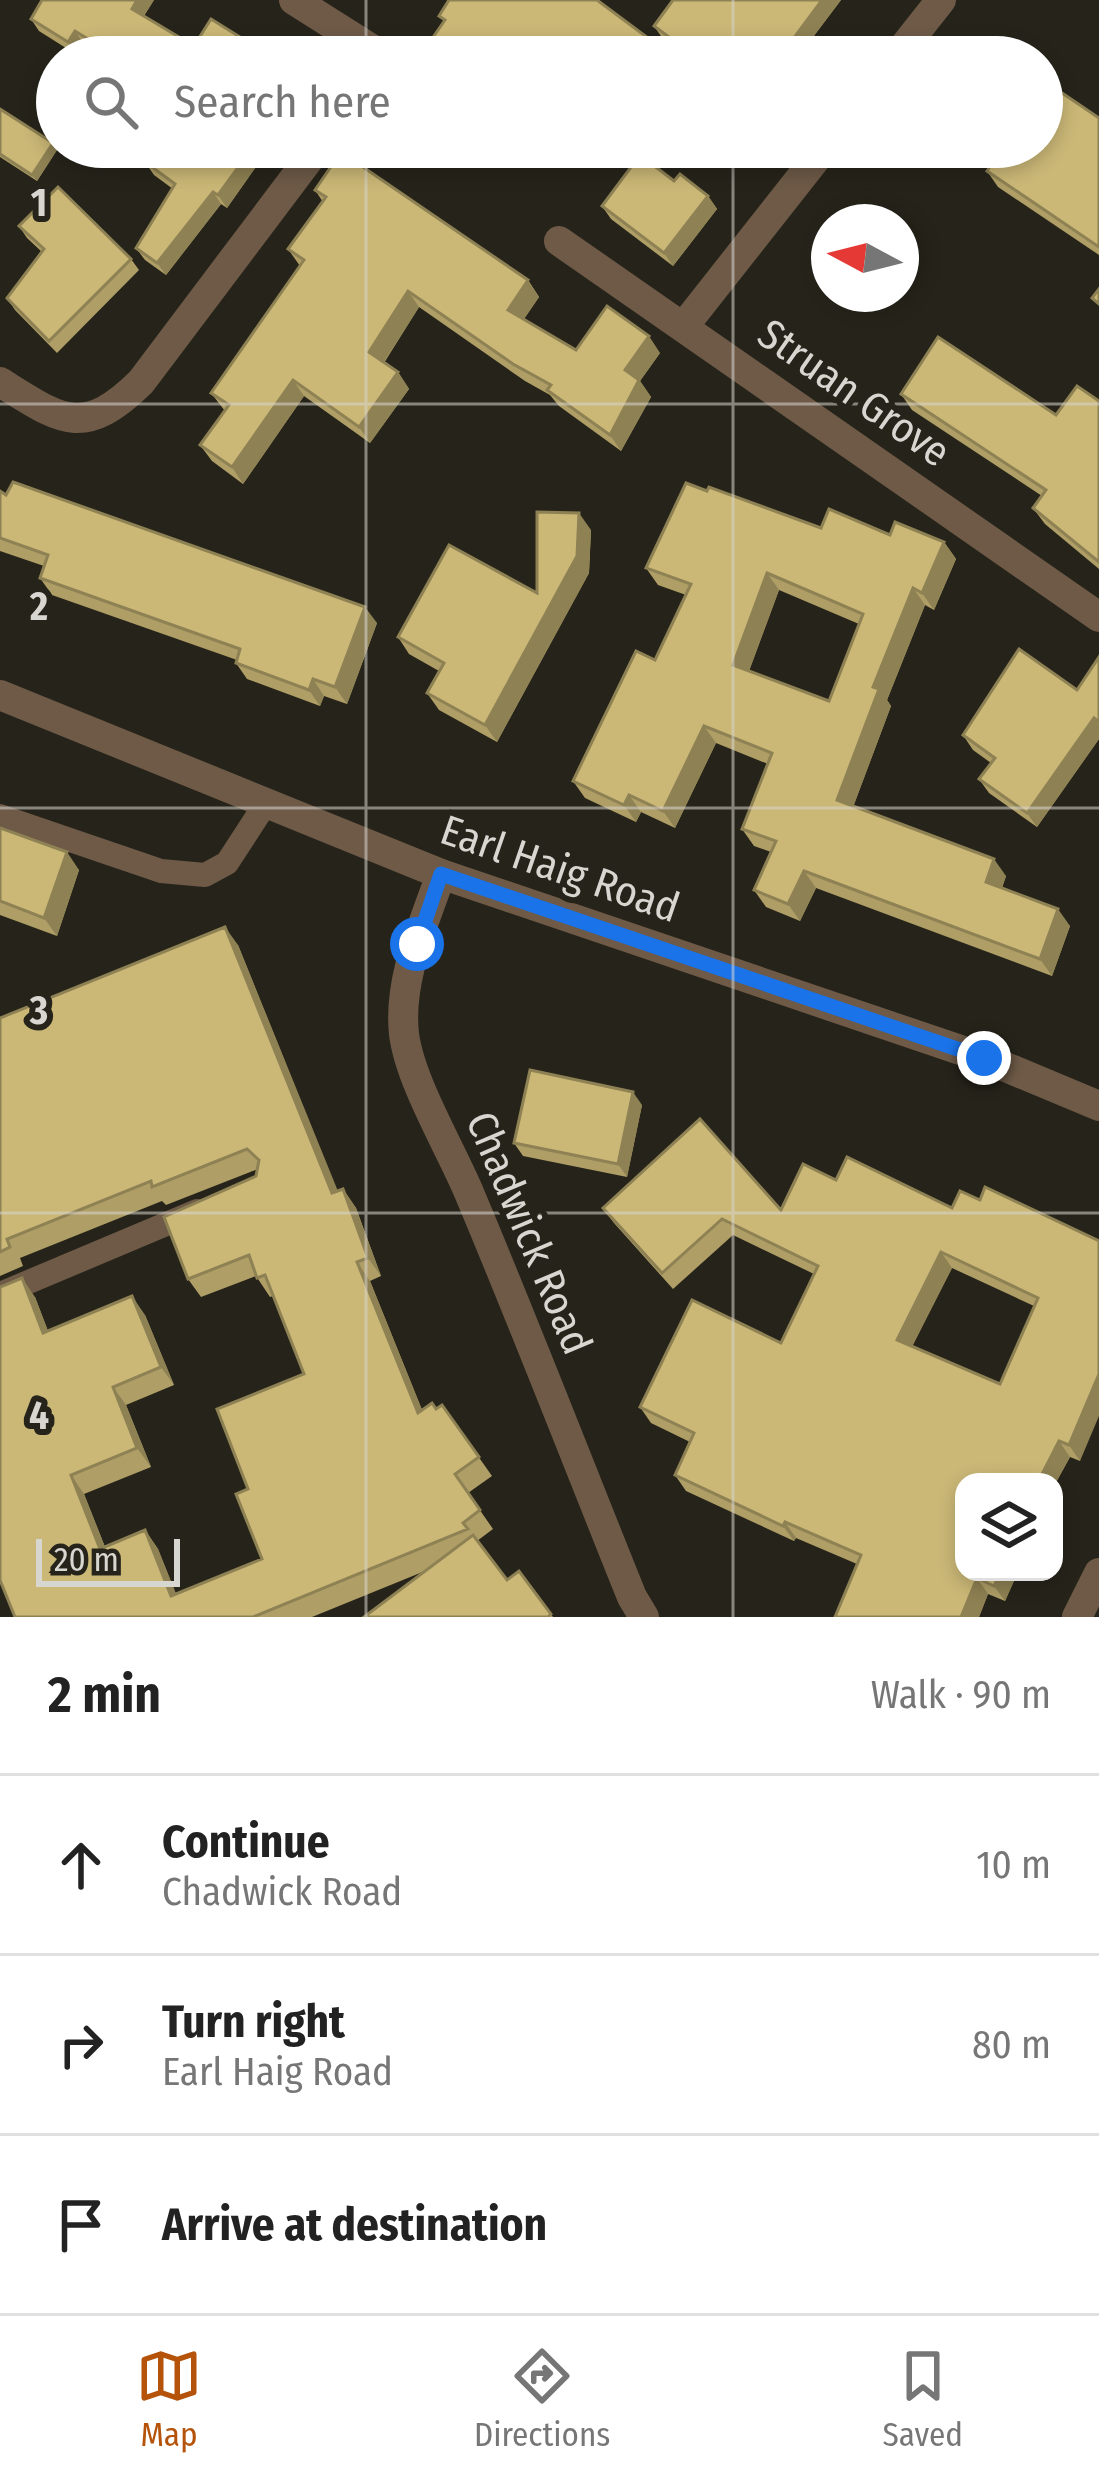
<!DOCTYPE html>
<meta charset="utf-8">
<style>
body{margin:0;font-family:"Fira Sans Condensed",sans-serif;background:#f6f6f6;color:#222}
.controls{position:absolute;right:36px;bottom:36px;display:grid;overflow:hidden;border-radius:24px;box-shadow:0 6px 18px #0003}
.controls button{width:108px;height:108px;display:grid;place-items:center;padding:0;border:0;border-bottom:3px solid #e0e0e0;background:#fff;color:#222;font:60px sans-serif}
.compass{position:absolute;left:811px;top:204px;width:108px;height:108px;border-radius:50%;background:#fff;box-shadow:0 6px 18px #0003;rotate:277deg}
.scale{position:absolute;left:36px;bottom:30px;width:144px;box-sizing:border-box;padding-left:12px;border:6px solid #d8d6d0;border-top:0;font-size:33px;line-height:42px;white-space:nowrap;color:#d8d6d0;-webkit-text-stroke:9px #26241a;paint-order:stroke}
.stop{position:absolute;width:36px;height:36px;margin:-27px;border:9px solid #1a73e8;border-radius:50%;background:#fff}
.stop.end{background:#1a73e8;border-color:#fff;box-shadow:0 3px 12px #0008}
.list{margin:0;padding:0;list-style:none}
h2{display:flex;justify-content:space-between;align-items:center;height:156px;margin:0;padding:0 48px;font-size:51px}
h2 small{font-size:39px;font-weight:400;color:#767676}
.list li{display:grid;grid-template-columns:78px 1fr auto;gap:36px;align-items:center;box-sizing:border-box;height:180px;padding:0 48px;border-top:3px solid #e0e0e0}
.list b{display:block;font-size:45px;white-space:nowrap}
.list p{margin:0;font-size:39px;white-space:nowrap;color:#767676}
.list em{font-size:39px;font-style:normal;color:#767676}
.icon{flex:none;width:66px;height:66px;fill:none;stroke:currentColor;stroke-width:2;stroke-linecap:round;stroke-linejoin:round}
.map{position:relative;flex:none;width:1099px;height:1617px;overflow:hidden}
.search{position:absolute;background:#fff;box-shadow:0 6px 18px #0003;left:36px;right:36px;top:36px;height:132px;display:flex;align-items:center;gap:30px;box-sizing:border-box;padding:0 42px;border-radius:66px;color:#767676;font-size:45px}
.sheet{height:696px;background:#fff}
nav{display:flex;justify-content:space-around;align-items:center;box-sizing:border-box;height:168px;border-top:3px solid #e0e0e0;background:#fff;font-size:33px;color:#767676}
nav a{display:grid;justify-items:center;gap:6px}
nav .on{color:#b45309}
.map>svg:first-child{display:block}
</style>
<div class="map">
<svg width="1099" height="1617" viewBox="0 0 1099 1617">
<rect width="100%" height="100%" fill="#26241a"/>
<g fill="none" stroke-linecap="round" stroke-linejoin="round">
<!-- service -->
<g stroke="#6e5a47" stroke-width="24">
<polyline points="0,816 161,871 205,875 227,863 266,803"/>
<polyline points="0,1294 197,1211"/>
</g>
<!-- minor -->
<g stroke="#6e5a47" stroke-width="30">
<polyline points="294,0 384,57"/>
<polyline points="896,57 941,0"/>
<polyline points="559,241 1099,617"/>
<polyline points="684,326 825,147"/>
<path d="M0,382C61,420 83,439 141,382L318,147"/>
<path d="M441,874C424,924 398,979 404,1034C410,1082 451,1149 470,1195C526,1328 578,1463 632,1597L644,1617"/>
<polyline points="1077,1617 1099,1573"/>
</g>
<!-- tertiary -->
<polyline stroke="#6e5a47" stroke-width="30" points="0,695 441,874 984,1058 1099,1106"/>
</g>
<!-- wall -->
<g fill="#af9e66" fill-rule="evenodd">
<polygon points="42,0 154,0 144,16 194,46 272,57 105,57 84,44 77,55 39,31 31,19"/>
<polygon points="841,0 798,57 787,57 782,54 780,57 688,57 663,39 654,26"/>
<polygon points="0,109 53,143 57,150 37,181 0,157"/>
<polygon points="1099,118 1099,255 998,187 987,171"/>
<polygon points="270,147 227,208 221,204 166,275 145,260 136,248 173,189 154,175 145,162"/>
<polygon points="674,181 708,196 717,209 673,266 611,219 602,206"/>
<polygon points="315,190 528,280 539,297 524,319 576,350 660,353 640,381 651,397 621,451 559,406 550,395 525,381 419,307 384,363 398,372 409,389 370,443 304,396 243,484 212,461 200,445 225,411 211,393 300,266 288,249 323,202"/>
<polygon points="19,226 131,259 139,270 57,353 15,310 7,298 42,252 27,238"/>
<polygon points="901,394 1056,415 1099,401 1099,569 1045,524 1033,508 1042,496 912,410"/>
<polygon points="0,491 6,495 377,623 347,704 324,696 320,706 247,679 236,663 237,660 52,595 40,578 44,566 0,551"/>
<path d="M821,528L944,542L956,559L934,610L925,605L887,700L891,706L853,807L1006,876L1002,888L1070,926L1052,976L816,888L800,921L766,907L754,890L771,852L754,846L742,829L768,764L716,743L675,828L641,812L636,822L585,798L573,781L655,660L686,595L658,585L646,568ZM779,590L859,624L829,701L749,671Z"/>
<polygon points="591,530 589,573 497,742 439,710 427,693 439,671 409,654 398,637 537,593"/>
<polygon points="1099,657 1099,739 1037,827 989,793 979,779 991,763 973,750 963,735 1077,690"/>
<polygon points="0,828 79,870 57,936 0,915"/>
<polygon points="238,945 337,1191 343,1189 356,1208 381,1276 370,1281 422,1410 436,1409 442,1405 492,1476 468,1493 493,1529 477,1541 507,1580 519,1571 553,1617 364,1617 425,1571 312,1617 15,1617 35,1297 48,1331 145,1315 174,1385 126,1405 151,1467 84,1494 105,1547 145,1530 158,1549 176,1594 262,1559 248,1489 304,1374 273,1296 270,1297 256,1276 201,1297 188,1279 256,1176 258,1169 166,1205 162,1201 20,1258 23,1266 0,1276 0,1018"/>
<polygon points="642,1105 627,1177 523,1156 514,1143"/>
<path d="M836,1180L952,1208L980,1200L1099,1241L1080,1461L1070,1457L1054,1486L964,1572H1018L1005,1601L988,1594L979,1617H835L857,1564L796,1538L794,1541L686,1491L675,1475L690,1442L651,1423L640,1407L781,1343L814,1274L733,1235L673,1289L614,1223L603,1208L781,1210ZM952,1268L1034,1306L1000,1384L912,1346Z"/>
</g>
<!-- shaded-wall -->
<g fill="#8e8153">
<polygon points="137,0 154,0 140,21 132,9"/>
<polygon points="822,0 841,0 798,57 790,57 785,50"/>
<polygon points="75,31 84,44 77,55 68,42"/>
<polygon points="648,38 657,52 653,57 633,57"/>
<polygon points="773,41 782,54 780,57 761,57"/>
<polygon points="53,143 57,150 37,181 32,175"/>
<polygon points="253,147 270,147 227,208 218,195"/>
<polygon points="213,192 221,204 166,275 157,263"/>
<polygon points="708,196 717,209 673,266 664,253"/>
<polygon points="528,280 539,297 519,326 508,310"/>
<polygon points="408,291 419,307 380,368 369,352"/>
<polygon points="649,336 660,353 640,381 651,397 621,451 610,435 625,370"/>
<polygon points="398,372 409,389 370,443 359,427"/>
<polygon points="293,380 304,396 243,484 232,467"/>
<polygon points="579,513 591,530 589,573 497,742 485,725"/>
<polygon points="944,542 956,559 934,610 922,593"/>
<polygon points="767,573 779,590 745,682 733,665"/>
<polygon points="913,588 925,605 887,700 891,706 849,818 837,800 873,687"/>
<polygon points="365,607 377,623 347,704 335,687"/>
<polygon points="313,679 324,696 320,706 309,690"/>
<polygon points="1094,718 1099,725 1099,739 1037,827 1027,813"/>
<polygon points="704,726 716,743 675,828 663,811"/>
<polygon points="629,795 641,812 636,822 624,805"/>
<polygon points="67,852 79,870 57,936 44,918"/>
<polygon points="994,859 1006,876 998,899 986,882"/>
<polygon points="804,871 816,888 800,921 788,904"/>
<polygon points="1058,909 1070,926 1052,976 1040,959"/>
<polygon points="225,927 238,945 346,1211 332,1193"/>
<polygon points="633,1092 642,1105 627,1177 618,1164"/>
<polygon points="343,1189 356,1208 381,1276 368,1258"/>
<polygon points="941,1252 952,1268 908,1355 897,1340"/>
<polygon points="357,1262 370,1281 431,1432 418,1413"/>
<polygon points="22,1278 35,1297 56,1352 43,1333"/>
<polygon points="132,1296 145,1315 174,1385 161,1367"/>
<polygon points="1099,1374 1099,1416 1080,1461 1069,1445"/>
<polygon points="113,1387 126,1405 151,1467 137,1448"/>
<polygon points="1059,1441 1070,1457 1054,1486 1054,1482 1038,1482"/>
<polygon points="71,1475 84,1494 113,1567 100,1549"/>
<polygon points="785,1522 796,1538 794,1541 783,1526"/>
<polygon points="145,1530 158,1549 184,1614 171,1596"/>
<polygon points="1000,1572 1018,1572 1005,1601 994,1586"/>
<polygon points="977,1578 988,1594 979,1617 961,1617"/>
</g>
<!-- building -->
<g fill="#cbb877" stroke="#8e8153" stroke-width="3" fill-rule="evenodd">
<polygon points="42,0 137,0 132,9 194,46 211,19 272,57 117,57 75,31 68,42 31,19"/>
<polygon points="449,0 597,0 648,38 633,57 581,57 576,54 574,57 443,57 427,46 445,20 439,16"/>
<polygon points="673,0 822,0 785,50 773,41 761,57 696,57 654,26"/>
<polygon points="1043,80 1099,118 1099,247 987,171 1004,147 1042,147"/>
<polygon points="0,109 53,143 32,175 0,154"/>
<polygon points="157,147 253,147 218,195 213,192 157,263 136,248 175,184 145,162"/>
<polygon points="341,152 528,280 508,310 576,350 607,306 649,336 625,370 639,380 610,435 547,390 551,385 513,364 408,291 369,352 398,372 359,427 293,380 232,467 200,445 229,405 211,393 304,260 288,249 326,197 315,190"/>
<polygon points="640,155 674,181 680,174 708,196 664,253 602,206"/>
<polygon points="58,187 131,259 49,341 7,298 44,249 19,226"/>
<polygon points="1099,289 1099,304 1092,298"/>
<polygon points="938,337 1056,415 1077,386 1099,401 1099,562 1033,508 1046,490 901,394"/>
<polygon points="13,482 365,607 335,687 313,679 309,690 236,663 240,649 40,578 48,555 0,538 0,491 6,495"/>
<path d="M686,483L707,491L709,487L821,528L829,509L890,535L895,522L944,542L922,593L913,588L873,687L879,689L837,800L994,859L986,882L1058,909L1040,959L804,871L788,904L754,890L776,841L742,829L772,753L704,726L663,811L629,795L624,805L573,781L636,651L655,660L691,584L646,568ZM767,573L863,614L829,701L733,665Z"/>
<polygon points="537,512 579,513 577,556 485,725 427,693 444,663 398,637 449,545 537,593"/>
<polygon points="1019,649 1077,690 1099,657 1099,722 1094,718 1027,813 979,779 995,758 963,735"/>
<polygon points="0,828 67,852 44,918 0,901"/>
<polygon points="225,927 332,1193 343,1189 368,1258 357,1262 418,1413 432,1403 436,1409 442,1405 479,1457 455,1474 480,1510 463,1523 468,1529 253,1617 15,1617 0,1580 0,1287 22,1278 43,1333 132,1296 161,1367 113,1387 137,1448 71,1475 100,1549 145,1530 171,1596 262,1559 236,1494 248,1489 217,1409 304,1374 265,1275 257,1278 249,1255 188,1279 164,1217 256,1176 259,1160 247,1149 152,1187 151,1181 7,1239 10,1247 0,1252 0,1018"/>
<polygon points="530,1070 633,1092 618,1164 514,1143"/>
<path d="M700,1119L781,1210L803,1164L836,1180L847,1157L952,1208L960,1191L980,1200L985,1187L1099,1241V1374L1069,1445L1059,1441L1038,1482H964V1572H1000L994,1586L977,1578L961,1617H835L861,1555L785,1522L783,1526L675,1475L694,1433L640,1407L692,1300L781,1343L818,1266L722,1219L662,1273L603,1208ZM941,1252L1038,1298L1000,1384L897,1340Z"/>
<polygon points="473,1535 507,1580 519,1571 551,1614 548,1617 364,1617"/>
</g>
<g fill="none" stroke-linecap="round" stroke-linejoin="round">
<!-- route -->
<polyline stroke="#1a73e8" stroke-width="15" points="417,944 441,874 984,1058"/>
</g>
<!-- grid -->
<path fill="none" stroke="#d8d6d0" stroke-width="3" stroke-opacity="0.55" d="M366,0V57M733,0V57M366,147V1617M733,147V1617M0,404H1099M0,808H1099M0,1213H1099"/>
<g text-anchor="middle" dominant-baseline="central" stroke-width="12" stroke-linejoin="round" paint-order="stroke">
<!-- street labels -->
<g font-size="42" fill="#d8d6d0" stroke="#26241a">
<text transform="translate(854 393) rotate(35)">Struan Grove</text>
<text transform="translate(560 869) rotate(19)">Earl Haig Road</text>
<text transform="translate(529 1233) rotate(67)">Chadwick Road</text>
</g>
</g>
<g font-size="39" text-anchor="middle" font-weight="bold" fill="#d8d6d0" stroke="#26241a" stroke-width="12" stroke-linejoin="round" paint-order="stroke">
<text x="39" y="216">1</text>
<text x="39" y="620">2</text>
<text x="39" y="1024">3</text>
<text x="39" y="1429">4</text>
</g>
</svg>
<div class="controls">
<button><svg class="icon" aria-label="layers" viewBox="0 0 24 24"><path d="M12 4l9 5-9 5-9-5zM3 14l9 5 9-5"/></svg></button>
</div>
<svg class="compass" viewBox="-18 -18 36 36"><path d="M0-13l5 13h-10z" fill="#e53935"/><path d="M0 13l5-13h-10z" fill="#767676"/></svg>
<div class="scale">20 m</div>
<div class="stop" style="left:417px;top:944px"></div>
<div class="stop end" style="left:984px;top:1058px"></div>
<div class="search"><svg class="icon" aria-label="search" viewBox="0 0 24 24"><circle cx="10" cy="10" r="6"/><path d="M15 15l6 6"/></svg>Search here</div>
</div>
<section class="sheet">
<h2>2 min<small>Walk · 90 m</small></h2>
<ul class="list">
<li><svg class="icon" aria-label="ahead" viewBox="0 0 24 24"><path d="M12 20V5M6 11l6-6 6 6"/></svg><div><b>Continue</b><p>Chadwick Road</p></div><em>10 m</em></li>
<li><svg class="icon" aria-label="right" viewBox="0 0 24 24"><path d="M7 20v-9h11M14 6l5 5-5 5"/></svg><div><b>Turn right</b><p>Earl Haig Road</p></div><em>80 m</em></li>
<li><svg class="icon" aria-label="arrive" viewBox="0 0 24 24"><path d="M6 21V4h12l-3 4 3 4H6"/></svg><div><b>Arrive at destination</b></div></li>
</ul>
</section>
<nav>
<a class="on"><svg class="icon" aria-label="map" viewBox="0 0 24 24"><path d="M3 6l6-2 6 2 6-2v14l-6 2-6-2-6 2zM9 4v14M15 6v14"/></svg>Map</a>
<a><svg class="icon" aria-label="directions" viewBox="0 0 24 24"><path d="M12 3l9 9-9 9-9-9zM9 14v-3h6M13 9l2 2-2 2"/></svg>Directions</a>
<a><svg class="icon" aria-label="saved" viewBox="0 0 24 24"><path d="M7 4h10v16l-5-4-5 4z"/></svg>Saved</a>
</nav>
